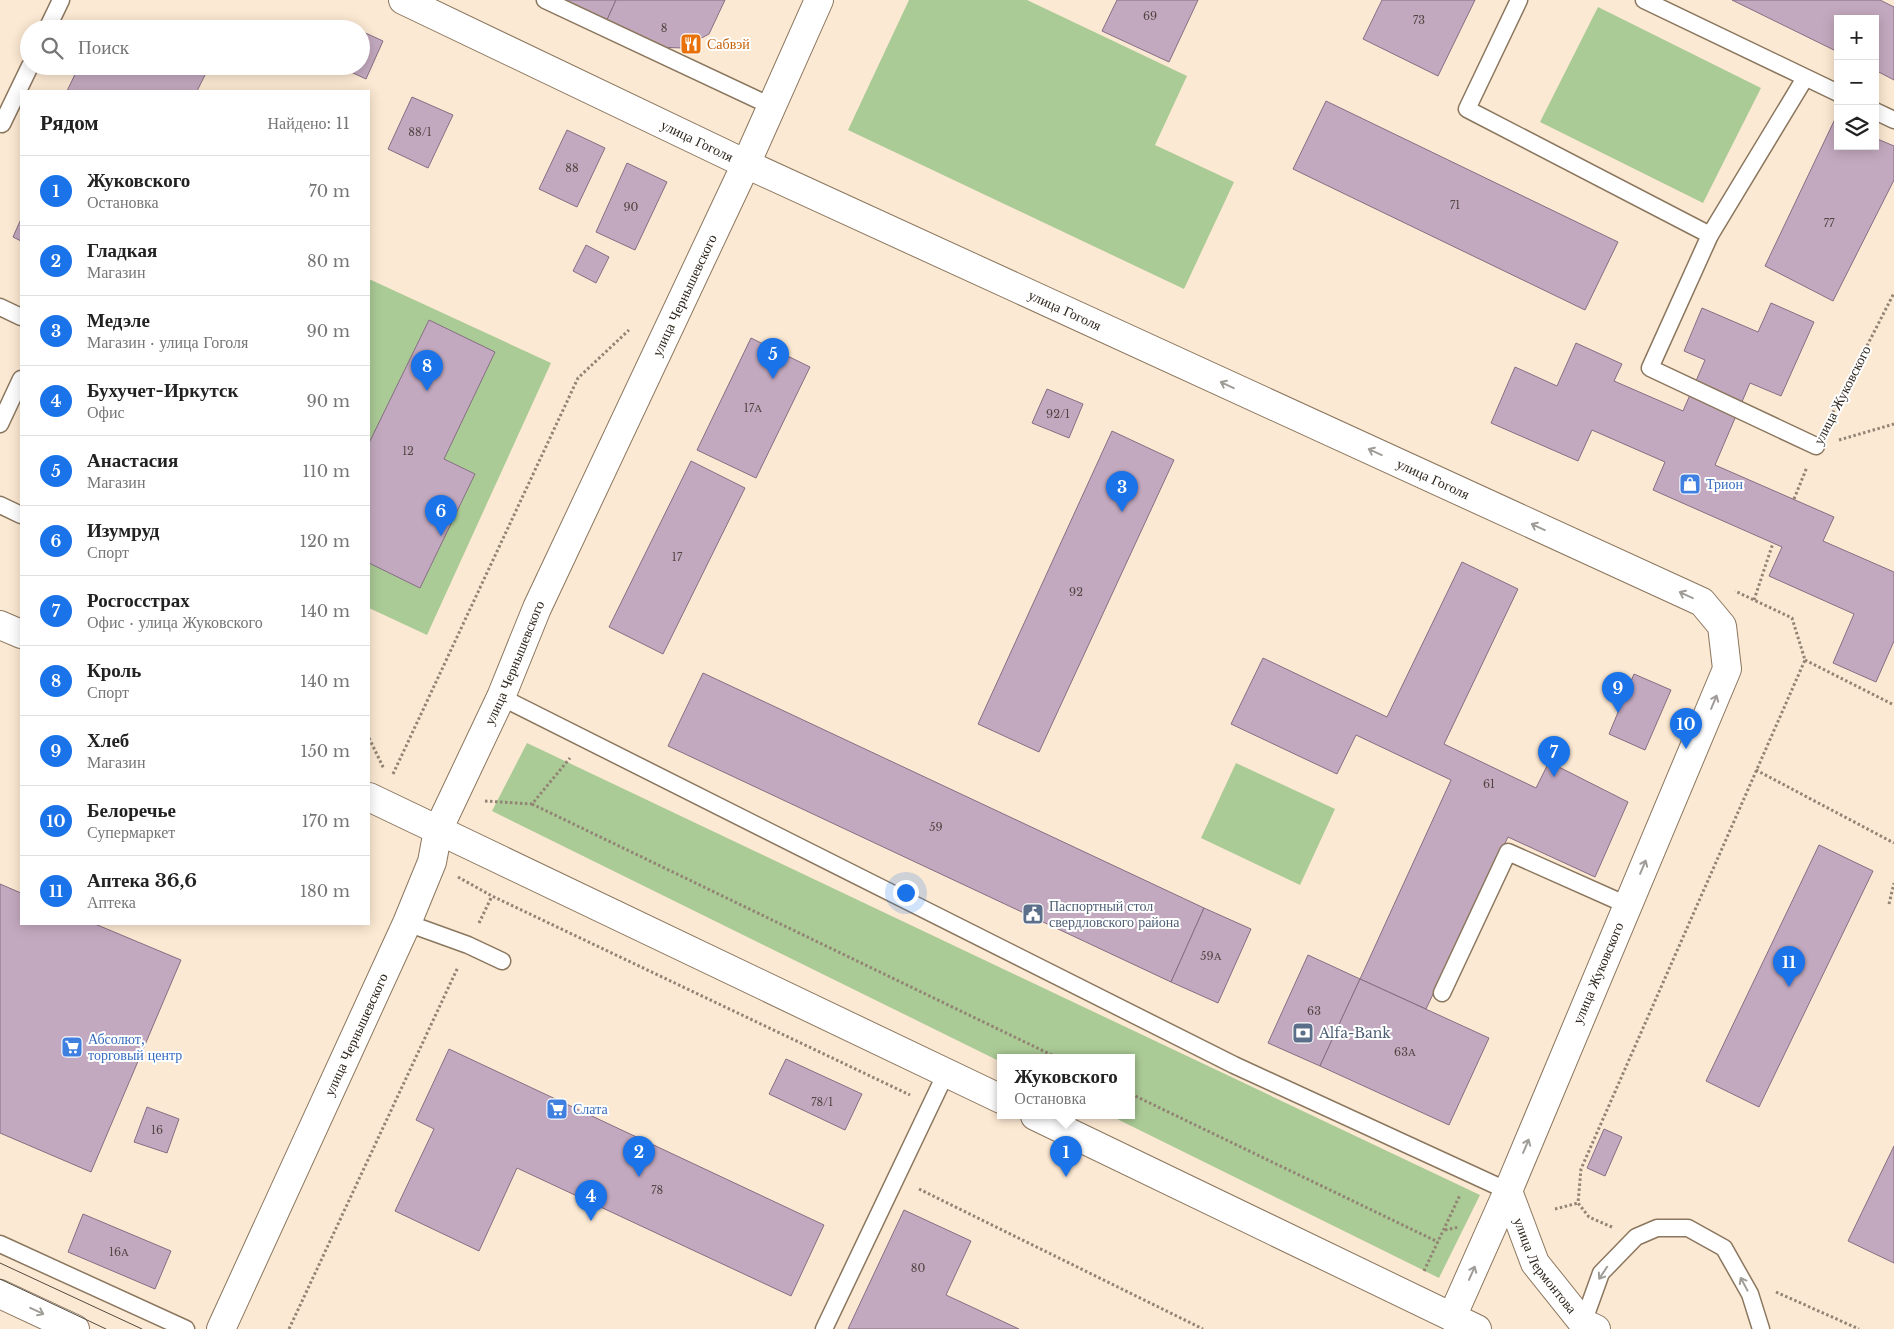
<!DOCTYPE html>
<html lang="ru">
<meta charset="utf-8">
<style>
body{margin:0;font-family:"Libre Baskerville",serif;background:#f6f6f6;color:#222}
.controls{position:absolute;right:15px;top:15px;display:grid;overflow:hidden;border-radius:0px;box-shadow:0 2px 12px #0003}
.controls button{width:45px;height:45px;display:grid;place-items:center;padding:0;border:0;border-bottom:1px solid #e0e0e0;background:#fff;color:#222;font:25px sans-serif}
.you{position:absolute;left:905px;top:892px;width:18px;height:18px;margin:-12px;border:4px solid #fff;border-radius:50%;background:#1a73e8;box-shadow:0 0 0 8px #1a73e833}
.badge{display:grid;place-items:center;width:32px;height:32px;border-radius:50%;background:#1a73e8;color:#fff;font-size:16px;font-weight:700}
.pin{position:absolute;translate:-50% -41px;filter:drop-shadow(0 1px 2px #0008)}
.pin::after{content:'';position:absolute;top:26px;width:18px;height:15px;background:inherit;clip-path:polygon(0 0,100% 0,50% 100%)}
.popup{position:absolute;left:997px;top:1054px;width:138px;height:65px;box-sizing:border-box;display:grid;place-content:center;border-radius:0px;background:#fff;filter:drop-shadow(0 1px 4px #0005);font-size:16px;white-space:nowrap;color:#767676}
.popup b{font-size:19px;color:#222}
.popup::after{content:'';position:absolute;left:50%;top:100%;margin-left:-10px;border:10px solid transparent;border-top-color:#fff}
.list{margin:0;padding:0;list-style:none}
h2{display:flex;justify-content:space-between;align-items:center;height:65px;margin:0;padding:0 20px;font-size:21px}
h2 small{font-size:16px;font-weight:400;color:#767676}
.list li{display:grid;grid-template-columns:32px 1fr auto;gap:15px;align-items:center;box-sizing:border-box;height:70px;padding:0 20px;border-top:1px solid #e0e0e0}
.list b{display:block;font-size:19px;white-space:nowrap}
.list p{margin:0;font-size:16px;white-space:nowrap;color:#767676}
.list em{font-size:16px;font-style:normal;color:#767676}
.icon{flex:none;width:28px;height:28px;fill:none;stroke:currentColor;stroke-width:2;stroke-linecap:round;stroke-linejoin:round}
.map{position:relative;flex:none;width:1894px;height:1329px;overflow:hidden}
.search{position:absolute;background:#fff;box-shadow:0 2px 12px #0003;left:20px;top:20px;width:350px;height:55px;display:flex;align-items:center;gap:12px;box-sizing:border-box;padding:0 18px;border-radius:28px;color:#767676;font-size:19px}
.panel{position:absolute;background:#fff;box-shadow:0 2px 12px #0003;left:20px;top:90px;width:350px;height:835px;border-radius:0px}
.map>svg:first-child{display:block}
</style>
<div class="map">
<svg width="1894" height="1329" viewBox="0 0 1894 1329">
<rect width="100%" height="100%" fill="#fce9d3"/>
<!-- green -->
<g fill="#abcb96">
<polygon points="909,0 1027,0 1187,76 1155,145 1234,182 1184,289 848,130"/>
<polygon points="1598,7 1761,88 1703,203 1540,122"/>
<polygon points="369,279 551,363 427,635 369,608"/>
<polygon points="527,743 1480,1195 1439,1278 1111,1116 1131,1116 1131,1058 1001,1058 1001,1062 492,811"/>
<polygon points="1236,763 1335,809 1300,885 1201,838"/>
</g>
<!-- building -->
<g fill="#c3a9bf" stroke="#866e83">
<polygon points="558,0 616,0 606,22"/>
<polygon points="616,0 725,0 709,34 683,48 653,47 606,22"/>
<polygon points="1117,0 1198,0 1169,62 1102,31"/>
<polygon points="1382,0 1475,0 1438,76 1363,39"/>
<polygon points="1732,0 1880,0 1894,7 1894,80 1875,70 1875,19 1838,19 1838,52"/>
<polygon points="100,23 113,29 97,29"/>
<polygon points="344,23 356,29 341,29"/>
<polygon points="361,31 383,41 366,79 338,66 361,66"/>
<polygon points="79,66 191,66 206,73 197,91 67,91"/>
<polygon points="412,97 453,115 428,168 388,149"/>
<polygon points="1326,101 1618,242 1585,310 1293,169"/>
<polygon points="1835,119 1838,121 1838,146 1875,146 1875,138 1894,146 1894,180 1833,301 1765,266"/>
<polygon points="567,130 605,148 577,207 539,189"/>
<polygon points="627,163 667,182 635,250 596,232"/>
<polygon points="21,219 21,241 13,237"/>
<polygon points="586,245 609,257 596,283 573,271"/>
<polygon points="1771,303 1814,322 1781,396 1750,383 1715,465 1834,517 1823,541 1894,572 1894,641 1876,682 1833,663 1854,614 1769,576 1782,547 1653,490 1665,462 1592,430 1578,461 1491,423 1515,367 1557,386 1576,343 1622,364 1614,381 1683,411 1705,360 1684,351 1702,308 1758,332"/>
<polygon points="429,320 495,352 444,459 475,474 420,588 369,563 369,443"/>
<polygon points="751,338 810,367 756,478 697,450"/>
<polygon points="1047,389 1083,404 1069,438 1032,423"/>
<polygon points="1112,431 1174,460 1039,752 978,724"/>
<polygon points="691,461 745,488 663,654 609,627"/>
<polygon points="1462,562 1518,589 1444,744 1536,788 1549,762 1628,802 1595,877 1508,837 1426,1009 1360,979 1451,780 1356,735 1337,774 1231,724 1263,658 1387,717"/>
<polygon points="703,673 1204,908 1171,982 668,746"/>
<polygon points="1634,674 1671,690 1645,750 1609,734"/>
<polygon points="1819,845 1873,871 1759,1107 1706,1081"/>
<polygon points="0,884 21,893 21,924 95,924 181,960 91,1172 0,1133"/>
<polygon points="1204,908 1251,929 1218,1003 1171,982"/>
<polygon points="1308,955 1360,979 1320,1066 1268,1043"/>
<polygon points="1360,979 1489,1038 1449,1125 1320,1066"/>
<polygon points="449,1049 824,1225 791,1296 517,1168 479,1251 395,1211 434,1129 416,1120"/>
<polygon points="786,1059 862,1094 845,1130 769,1094"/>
<polygon points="147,1107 179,1119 167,1153 134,1142"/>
<polygon points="1604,1129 1622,1137 1605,1176 1587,1168"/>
<polygon points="1894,1146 1894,1263 1848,1241"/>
<polygon points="904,1210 971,1241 946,1295 1019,1329 848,1329"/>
<polygon points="83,1214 171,1251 155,1289 68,1252"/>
</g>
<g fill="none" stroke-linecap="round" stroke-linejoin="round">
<!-- service casing -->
<g stroke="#8b765e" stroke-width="19">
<g id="service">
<polyline points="545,0 771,106"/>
<polyline points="1519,0 1467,109 1710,235"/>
<polyline points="1644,0 1838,93"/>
<polyline points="47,29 61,0"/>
<polyline points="1805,78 1710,235 1650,368 1816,446"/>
<polyline points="1875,111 1894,120"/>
<polyline points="0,123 2,124 30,66"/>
<polyline points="0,307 21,317"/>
<polyline points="0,424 21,379"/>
<polyline points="0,505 21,515"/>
<polyline points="501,697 1234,1065 1508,1191"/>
<polyline points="407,923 468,945 502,961"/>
<polyline points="1442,993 1508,852 1627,905"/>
<polyline points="0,1244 186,1329"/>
<polyline points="1583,1323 1601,1273 1636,1237 1657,1228 1688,1228 1724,1248 1750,1294 1761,1329"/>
<polyline points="824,1329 946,1073"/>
</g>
</g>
<!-- minor casing -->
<g stroke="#8b765e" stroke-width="30">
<g id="minor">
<polyline points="0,1294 75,1329"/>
<path id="s1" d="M221,1329L407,923L432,862L438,830L501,697L537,608L746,164L819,0"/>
</g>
</g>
<!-- secondary casing -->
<g stroke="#8b765e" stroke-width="30">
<g id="secondary">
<path id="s2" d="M403,0L746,164L1702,602L1722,626L1727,669L1508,1191L1452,1317"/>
<polyline points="0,625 21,634"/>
<polyline points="369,797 1001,1099"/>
<polyline points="1035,1116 1477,1329"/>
<path id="s3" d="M1508,1191L1535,1263L1583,1323L1596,1329"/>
</g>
</g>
<!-- path -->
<g stroke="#928474" stroke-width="3" stroke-dasharray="2.5 2.5" stroke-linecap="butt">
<polyline points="1826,426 1894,293"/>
<polyline points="1839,440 1894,424"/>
<polyline points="1794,499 1807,467"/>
<polyline points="1754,600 1773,543"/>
<polyline points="1805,660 1894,705"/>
<polyline points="369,738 384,769"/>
<polyline points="1756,770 1894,843"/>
<polyline points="393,774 578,378 629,330"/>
<polyline points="485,801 532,804 570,758"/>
<polyline points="532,804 1058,1058"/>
<polyline points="458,877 492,896 910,1095"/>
<polyline points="1889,904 1894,883"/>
<polyline points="479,923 492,896"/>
<polyline points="1131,1094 1438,1242"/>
<polyline points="919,1189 1203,1329"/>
<polyline points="1555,1209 1578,1203"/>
<polyline points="1612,1227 1589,1217 1578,1203 1581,1169 1805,660 1792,618 1735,591"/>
<polyline points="1445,1230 1459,1227"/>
<polyline points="1424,1271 1460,1195"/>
<polyline points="1776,1292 1859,1329"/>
<polyline points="289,1329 458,967"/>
</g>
<!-- service -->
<use href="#service" stroke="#fff" stroke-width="16"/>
<!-- minor -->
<use href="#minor" stroke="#fff" stroke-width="28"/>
<!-- secondary -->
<use href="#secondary" stroke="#fff" stroke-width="28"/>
<!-- tram -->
<g stroke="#53493d" stroke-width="1">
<polyline points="0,1263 142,1329"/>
<polyline points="0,1279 106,1329"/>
</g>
</g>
<!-- one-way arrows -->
<defs><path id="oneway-shaft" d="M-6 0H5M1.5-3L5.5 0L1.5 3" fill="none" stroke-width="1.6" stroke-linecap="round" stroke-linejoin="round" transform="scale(1.25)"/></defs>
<g stroke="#a09d98">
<use href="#oneway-shaft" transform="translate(1227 385) rotate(-155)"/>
<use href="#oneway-shaft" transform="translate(1375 452) rotate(-155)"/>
<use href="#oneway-shaft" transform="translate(1538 527) rotate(-155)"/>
<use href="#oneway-shaft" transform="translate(1686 595) rotate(-155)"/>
<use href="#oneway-shaft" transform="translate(1714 702) rotate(-67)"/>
<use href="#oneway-shaft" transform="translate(1643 867) rotate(-67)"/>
<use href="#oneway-shaft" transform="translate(1526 1146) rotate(-67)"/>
<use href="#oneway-shaft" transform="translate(1472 1273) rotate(-66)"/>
<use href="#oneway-shaft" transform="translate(1603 1273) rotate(124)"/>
<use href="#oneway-shaft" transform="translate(1744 1284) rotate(-118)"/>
<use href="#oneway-shaft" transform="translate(37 1311) rotate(25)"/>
</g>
<!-- icons -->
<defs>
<g id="restaurant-square" transform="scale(1.125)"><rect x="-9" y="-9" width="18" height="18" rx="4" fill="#e8710a" stroke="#fff"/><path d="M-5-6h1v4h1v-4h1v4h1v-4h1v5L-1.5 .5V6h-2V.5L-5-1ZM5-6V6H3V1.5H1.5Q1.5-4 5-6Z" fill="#fff"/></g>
<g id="shop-square" transform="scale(1.125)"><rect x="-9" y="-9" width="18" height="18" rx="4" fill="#3f7fe0" stroke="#fff"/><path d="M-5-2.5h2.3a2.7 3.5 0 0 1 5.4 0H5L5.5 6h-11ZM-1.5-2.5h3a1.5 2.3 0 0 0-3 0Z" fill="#fff"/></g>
<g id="civic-square" transform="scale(1.125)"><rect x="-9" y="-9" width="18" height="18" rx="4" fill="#5c6f8a" stroke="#fff"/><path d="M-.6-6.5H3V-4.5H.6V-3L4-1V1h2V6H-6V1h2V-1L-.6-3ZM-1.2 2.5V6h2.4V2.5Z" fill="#fff"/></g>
<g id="bank-square" transform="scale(1.125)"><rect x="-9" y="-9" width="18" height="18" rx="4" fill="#5c6f8a" stroke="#fff"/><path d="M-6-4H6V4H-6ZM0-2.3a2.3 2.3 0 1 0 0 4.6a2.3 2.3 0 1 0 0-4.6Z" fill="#fff"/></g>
<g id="supermarket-square" transform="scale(1.125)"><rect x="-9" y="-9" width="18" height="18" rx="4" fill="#3f7fe0" stroke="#fff"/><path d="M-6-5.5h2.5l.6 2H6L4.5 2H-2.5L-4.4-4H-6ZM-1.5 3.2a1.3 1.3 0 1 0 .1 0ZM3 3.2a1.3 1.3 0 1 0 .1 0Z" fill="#fff"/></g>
</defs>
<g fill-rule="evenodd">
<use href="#restaurant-square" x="691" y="44"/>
<use href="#shop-square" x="1690" y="484"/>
<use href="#civic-square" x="1033" y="914"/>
<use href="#bank-square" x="1303" y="1033"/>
<use href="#supermarket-square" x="72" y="1047"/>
<use href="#supermarket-square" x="557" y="1109"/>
</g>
<g text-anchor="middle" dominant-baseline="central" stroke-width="4" stroke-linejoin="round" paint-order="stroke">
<!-- number labels -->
<g font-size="11" fill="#524644">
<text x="1150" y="16">69</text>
<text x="1419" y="20">73</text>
<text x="664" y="28">8</text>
<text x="420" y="132">88/1</text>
<text x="572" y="168">88</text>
<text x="1455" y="205">71</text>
<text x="631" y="207">90</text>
<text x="1829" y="223">77</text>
<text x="753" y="408">17А</text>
<text x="1058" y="414">92/1</text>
<text x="408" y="451">12</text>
<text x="677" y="557">17</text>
<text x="1076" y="592">92</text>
<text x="1489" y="784">61</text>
<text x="936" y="827">59</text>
<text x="1211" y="956">59А</text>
<text x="1314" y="1011">63</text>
<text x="1405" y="1052">63А</text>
<text x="822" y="1102">78/1</text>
<text x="157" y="1130">16</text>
<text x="657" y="1190">78</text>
<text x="119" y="1252">16А</text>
<text x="918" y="1268">80</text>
</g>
<!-- food labels -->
<g font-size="14" fill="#c56008" stroke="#fff" text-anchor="start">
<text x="707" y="44">Сабвэй</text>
</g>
<!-- street labels -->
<g font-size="14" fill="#2d251b" stroke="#fff">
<text stroke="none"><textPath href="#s2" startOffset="326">улица Гоголя</textPath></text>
<text stroke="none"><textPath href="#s1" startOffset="1134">улица Чернышевского</textPath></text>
<text stroke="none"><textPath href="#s2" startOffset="731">улица Гоголя</textPath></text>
<text transform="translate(1842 395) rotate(-63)">улица Жуковского</text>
<text stroke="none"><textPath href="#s2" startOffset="1136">улица Гоголя</textPath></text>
<text stroke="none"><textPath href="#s1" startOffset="729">улица Чернышевского</textPath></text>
<text transform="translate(1598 973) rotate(-67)">улица Жуковского</text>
<text stroke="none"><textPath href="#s1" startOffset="324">улица Чернышевского</textPath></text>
<text stroke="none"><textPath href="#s3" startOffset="84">улица Лермонтова</textPath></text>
</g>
<!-- shop labels -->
<g font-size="14" fill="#366cbe" stroke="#fff" text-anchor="start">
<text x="1706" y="484">Трион</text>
<text x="88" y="1039">Абсолют,<tspan x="88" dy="16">торговый центр</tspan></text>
<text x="573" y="1109">Слата</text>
</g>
<!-- service labels -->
<g font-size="14" fill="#4e5e75" stroke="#fff" text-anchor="start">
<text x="1049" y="906">Паспортный стол<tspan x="1049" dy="16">свердловского района</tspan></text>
<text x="1319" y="1033">Alfa-Bank</text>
</g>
</g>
</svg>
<div class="controls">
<button>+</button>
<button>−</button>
<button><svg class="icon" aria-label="layers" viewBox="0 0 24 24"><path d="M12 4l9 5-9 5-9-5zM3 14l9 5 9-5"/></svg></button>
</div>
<div class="you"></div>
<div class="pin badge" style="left:1066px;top:1177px">1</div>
<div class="popup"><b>Жуковского</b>Остановка</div>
<div class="pin badge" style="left:639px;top:1177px">2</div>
<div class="pin badge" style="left:1122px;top:512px">3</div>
<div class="pin badge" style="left:591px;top:1221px">4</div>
<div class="pin badge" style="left:773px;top:379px">5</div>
<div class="pin badge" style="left:441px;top:536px">6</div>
<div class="pin badge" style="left:1554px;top:777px">7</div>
<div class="pin badge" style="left:427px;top:391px">8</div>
<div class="pin badge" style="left:1618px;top:713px">9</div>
<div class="pin badge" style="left:1686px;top:749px">10</div>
<div class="pin badge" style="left:1789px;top:987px">11</div>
<div class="search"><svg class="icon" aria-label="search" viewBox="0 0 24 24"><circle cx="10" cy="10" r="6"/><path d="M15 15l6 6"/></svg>Поиск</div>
<section class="panel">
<h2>Рядом<small>Найдено: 11</small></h2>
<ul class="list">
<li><span class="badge">1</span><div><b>Жуковского</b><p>Остановка</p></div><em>70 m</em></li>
<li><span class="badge">2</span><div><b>Гладкая</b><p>Магазин</p></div><em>80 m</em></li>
<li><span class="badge">3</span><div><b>Медэле</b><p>Магазин · улица Гоголя</p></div><em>90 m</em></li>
<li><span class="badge">4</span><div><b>Бухучет-Иркутск</b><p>Офис</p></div><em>90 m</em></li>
<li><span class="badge">5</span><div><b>Анастасия</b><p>Магазин</p></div><em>110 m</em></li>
<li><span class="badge">6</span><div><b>Изумруд</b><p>Спорт</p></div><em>120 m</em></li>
<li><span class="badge">7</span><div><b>Росгосстрах</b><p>Офис · улица Жуковского</p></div><em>140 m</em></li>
<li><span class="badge">8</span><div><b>Кроль</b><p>Спорт</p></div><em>140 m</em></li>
<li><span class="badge">9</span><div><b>Хлеб</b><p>Магазин</p></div><em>150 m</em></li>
<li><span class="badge">10</span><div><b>Белоречье</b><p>Супермаркет</p></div><em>170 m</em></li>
<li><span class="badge">11</span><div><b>Аптека 36,6</b><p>Аптека</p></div><em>180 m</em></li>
</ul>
</section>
</div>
